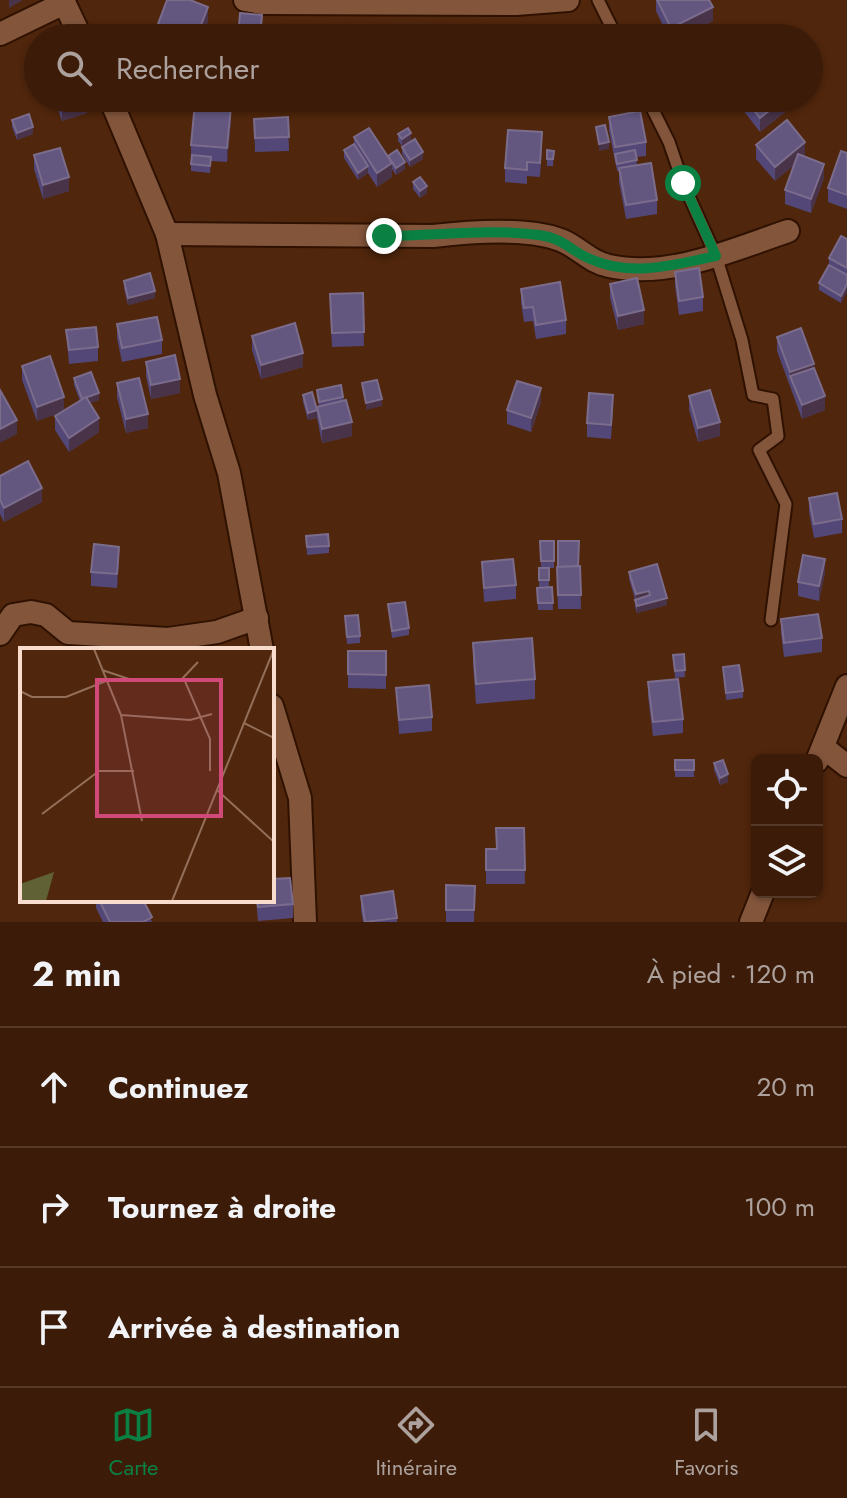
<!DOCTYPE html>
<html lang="fr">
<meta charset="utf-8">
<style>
body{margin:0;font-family:Jost,sans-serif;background:#472917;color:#f1f3f6}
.controls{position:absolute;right:24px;bottom:24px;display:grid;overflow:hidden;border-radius:12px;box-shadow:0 2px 6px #0004}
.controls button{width:72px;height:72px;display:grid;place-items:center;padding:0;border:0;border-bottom:2px solid #553a2a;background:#3c1c09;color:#f1f3f6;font:40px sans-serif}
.stop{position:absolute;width:24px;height:24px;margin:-18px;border:6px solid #0b8043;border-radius:50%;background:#fff}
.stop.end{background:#0b8043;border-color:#fff;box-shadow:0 2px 8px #0008}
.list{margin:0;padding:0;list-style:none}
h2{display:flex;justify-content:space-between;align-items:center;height:104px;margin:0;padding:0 32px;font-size:34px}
h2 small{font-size:26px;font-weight:400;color:#aca19c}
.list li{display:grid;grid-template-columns:52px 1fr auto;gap:24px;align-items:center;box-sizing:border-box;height:120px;padding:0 32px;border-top:2px solid #553a2a}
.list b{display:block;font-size:30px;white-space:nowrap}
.list em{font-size:26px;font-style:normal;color:#aca19c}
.icon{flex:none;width:44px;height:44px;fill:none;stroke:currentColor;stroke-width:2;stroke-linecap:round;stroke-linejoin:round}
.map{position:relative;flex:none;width:847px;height:922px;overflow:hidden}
.search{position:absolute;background:#3c1c09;box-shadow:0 2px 6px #0004;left:24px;right:24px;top:24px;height:88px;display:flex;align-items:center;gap:20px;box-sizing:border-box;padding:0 28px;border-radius:44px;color:#aca19c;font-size:30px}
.sheet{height:464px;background:#3c1c09}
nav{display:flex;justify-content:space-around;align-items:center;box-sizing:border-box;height:112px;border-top:2px solid #553a2a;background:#3c1c09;font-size:22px;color:#aca19c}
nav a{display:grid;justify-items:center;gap:4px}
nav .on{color:#0b8043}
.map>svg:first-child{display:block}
</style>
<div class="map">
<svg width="847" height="922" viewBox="0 0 847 922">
<rect width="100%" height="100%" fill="#50260c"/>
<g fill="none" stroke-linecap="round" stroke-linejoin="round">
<!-- service casing -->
<g stroke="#2f1100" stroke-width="15">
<g id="service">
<polyline points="598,0 617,38"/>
<polyline points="647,98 669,142 683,183 716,256 742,340 753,395 773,399 778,436 759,450 786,504 771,620"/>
</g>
</g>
<!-- minor casing -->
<g stroke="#2f1100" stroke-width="26">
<g id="minor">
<polyline points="63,0 81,38"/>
<polyline points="245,0 262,3 516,4 568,0"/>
<polyline points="0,34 64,3"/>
<polyline points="110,98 167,234 205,395 229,473 262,650"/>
<path d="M167,234L433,236C468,232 535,226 567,243C582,251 591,262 609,266C669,279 732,250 788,231"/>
<polyline points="0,634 13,615 31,612 46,615 68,633 168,639 217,632 257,618"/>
<polyline points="272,706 300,798 305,922"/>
<polyline points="823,747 847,766"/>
<polyline points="817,761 847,686"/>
<polyline points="751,922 763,892"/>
</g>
</g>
<!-- service -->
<use href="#service" stroke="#83563c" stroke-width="11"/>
<!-- minor -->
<use href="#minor" stroke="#83563c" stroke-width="22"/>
</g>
<!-- wall -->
<g fill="#524777">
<polygon points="656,0 709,0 713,21 679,38 669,38 656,11"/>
<polygon points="208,21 202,38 158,38 158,24"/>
<polygon points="54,98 86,98 87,113 62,121"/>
<polygon points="736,98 785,98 785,112 760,132 736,101"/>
<polygon points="288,117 289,151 255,152 254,119"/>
<polygon points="609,117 646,142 646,156 636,157 637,165 657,200 657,214 626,219 619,182 619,171 617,171 609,131"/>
<polygon points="12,120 33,134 17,140 12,127"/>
<polygon points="231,120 227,162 211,161 210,173 191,171 191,145"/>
<polygon points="398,134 411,140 402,146 398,141"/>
<polygon points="354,137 388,157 405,169 396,175 392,169 392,177 377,187 368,173 358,180 344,158 344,150 354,144"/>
<polygon points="756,145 805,156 804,157 824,178 811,213 785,204 785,190 794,165 775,181 756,159"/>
<polygon points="542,146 540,177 527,176 527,184 505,182 505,168"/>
<polygon points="402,147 423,159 410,167 402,154"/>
<polygon points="547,150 554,151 553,166 547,166"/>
<polygon points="847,153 847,209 828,202 828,188"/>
<polygon points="34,155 69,191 43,199 34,169"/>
<polygon points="413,182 427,193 420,198 413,189"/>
<polygon points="847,239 847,275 829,265 829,258"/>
<polygon points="675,272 703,297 703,311 679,315 675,286"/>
<polygon points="847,275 841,303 819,290 819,283"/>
<polygon points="124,281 155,298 128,305 124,288"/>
<polygon points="610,284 644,324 618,330 610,298"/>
<polygon points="521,289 566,320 566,334 536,339 533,321 524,322 521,303"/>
<polygon points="363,293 364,346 332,347 330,308"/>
<polygon points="117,324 162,340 162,354 122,362 117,338"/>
<polygon points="66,330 98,347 98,361 69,364"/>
<polygon points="252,336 303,367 261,379 252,350"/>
<polygon points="777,337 814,368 825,410 802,419 777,351"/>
<polygon points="146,362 180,393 151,399 146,376"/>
<polygon points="22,366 64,410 80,401 74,385 74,378 99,400 90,403 99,432 69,452 55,430 55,416 59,413 37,421 22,380"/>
<polygon points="117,383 148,428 126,433 117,397"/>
<polygon points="317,390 343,397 352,436 322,443 317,418 308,420 303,402 303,395 317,410 319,407"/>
<polygon points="689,396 720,436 698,442 689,410"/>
<polygon points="541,402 531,432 507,424 507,410"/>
<polygon points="613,409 611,439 587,437 587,423"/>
<polygon points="0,476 42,502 4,522 0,514"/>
<polygon points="809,498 842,519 842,533 814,538 809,512"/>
<polygon points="306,536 329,546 329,553 307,555"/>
<polygon points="540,541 554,541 554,568 541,568"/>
<polygon points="119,561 117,588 91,586 91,572"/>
<polygon points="482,562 516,585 516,599 484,602"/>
<polygon points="578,566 580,566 581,609 558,609 557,581"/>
<polygon points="539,568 549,568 549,587 552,587 553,610 538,610 537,588 539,588"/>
<polygon points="629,572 667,605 637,613 635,607 635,599 629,579"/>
<polygon points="825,573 819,601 798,596 798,582"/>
<polygon points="388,604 409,628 409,635 392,638"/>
<polygon points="345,616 360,636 360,643 347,644"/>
<polygon points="781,619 822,638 822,652 784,657 781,633"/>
<polygon points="473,643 535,679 535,699 476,704 473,664"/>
<polygon points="348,651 386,651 386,689 348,688"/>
<polygon points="684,654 685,677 675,678 673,655"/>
<polygon points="723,667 743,691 743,698 726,700"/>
<polygon points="648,682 683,719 683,733 653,736 648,696"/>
<polygon points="396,688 432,717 432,731 399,734"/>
<rect x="675" y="760" width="19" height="17"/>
<polygon points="714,763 728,782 720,785 714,770"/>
<polygon points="524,828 525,884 486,884 486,849 496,849"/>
<polygon points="446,885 475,886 474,922 446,922"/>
<polygon points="361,896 397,918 397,922 363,922 361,910"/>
<polygon points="96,900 143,900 152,922 103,922 96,908"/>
<polygon points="256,900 272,900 293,904 293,918 258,921"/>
</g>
<!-- shaded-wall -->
<g fill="#493348">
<polygon points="9,0 23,0 9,8"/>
<polygon points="208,7 208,21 202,38 196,38"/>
<polygon points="713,7 713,21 679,38 671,38 671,28"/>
<polygon points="785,98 785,112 760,132 760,118"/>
<polygon points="87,99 87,113 62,121 62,107"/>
<polygon points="231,106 231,120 227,162 227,148"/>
<polygon points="33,127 33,134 17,140 17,133"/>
<polygon points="411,133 411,140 402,146 402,139"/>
<polygon points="609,142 609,149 599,151 599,144"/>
<polygon points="805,142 805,156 775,181 775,167"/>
<polygon points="423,152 423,159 410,167 410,160"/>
<polygon points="405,162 405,169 396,175 396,168"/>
<polygon points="392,163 392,177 377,187 377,173"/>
<polygon points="824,164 824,178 811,213 811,199"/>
<polygon points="368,166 368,173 358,180 358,173"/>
<polygon points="69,177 69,191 43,199 43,185"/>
<polygon points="427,186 427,193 420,198 420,191"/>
<polygon points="847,284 847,292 841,303 841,296"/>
<polygon points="155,291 155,298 128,305 128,298"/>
<polygon points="644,310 644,324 618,330 618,316"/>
<polygon points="303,353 303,367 261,379 261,365"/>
<polygon points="814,364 814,378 790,376 790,387 790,372"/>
<polygon points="180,379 180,393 151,399 151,385"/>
<polygon points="541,388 541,402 531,432 531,418"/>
<polygon points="99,393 99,400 82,406 82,399"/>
<polygon points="825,396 825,410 802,419 802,405"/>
<polygon points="64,397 64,411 37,421 37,407"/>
<polygon points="382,399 382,406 366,410 366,403"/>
<polygon points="317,410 317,418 308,420 308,413"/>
<polygon points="148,414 148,428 126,433 126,419"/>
<polygon points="99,418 99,432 69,452 69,438"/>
<polygon points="17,420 17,434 0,443 0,429"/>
<polygon points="352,422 352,436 322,443 322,429"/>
<polygon points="720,422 720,436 698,442 698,428"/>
<polygon points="42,488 42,502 4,522 4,508"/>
<polygon points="119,547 119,561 117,588 117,574"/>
<polygon points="825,559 825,573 819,601 819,586"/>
<polygon points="649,591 649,598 636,601 636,594"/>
<polygon points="667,598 667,605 637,613 637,606"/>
<polygon points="728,774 728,782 720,785 720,778"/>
</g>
<!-- building -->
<g fill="#635780" stroke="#7b6c8c" stroke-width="2">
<polygon points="167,0 190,0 208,7 196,38 193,38 158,24"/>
<polygon points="657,0 709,0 713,7 671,28"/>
<polygon points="240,13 262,15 260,38 238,38"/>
<polygon points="385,25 433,26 433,38 385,38"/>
<polygon points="59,98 86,98 87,99 62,107"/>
<polygon points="744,98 785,98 760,118"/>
<polygon points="195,103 231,106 227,148 191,145"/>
<polygon points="640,111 646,142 615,147 609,117"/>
<polygon points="29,114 33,127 17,133 12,120"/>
<polygon points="288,117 289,137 255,138 254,119"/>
<polygon points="787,120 805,142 775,167 756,145"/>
<polygon points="605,125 609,142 599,144 596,127"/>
<polygon points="369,128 392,163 377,173 354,137"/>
<polygon points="408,128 411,133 402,139 398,134"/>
<polygon points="508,130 542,132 540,163 527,162 527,170 505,168"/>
<polygon points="415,139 423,152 410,160 402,147"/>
<polygon points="354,144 368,166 358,173 344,150"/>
<polygon points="60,148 69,177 43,185 34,155"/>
<polygon points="397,150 405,162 396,168 388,156"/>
<polygon points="547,150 554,151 553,159 547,159"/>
<polygon points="635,150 637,160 617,164 615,154"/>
<polygon points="841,151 847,153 847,195 828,188"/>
<polygon points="798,154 824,164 811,199 785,190"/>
<polygon points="192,155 211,157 210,166 191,164"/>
<polygon points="651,163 657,200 626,205 619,168"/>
<polygon points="420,177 427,186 420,191 413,182"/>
<polygon points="841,236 847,239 847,268 829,258"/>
<polygon points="829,265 847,275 847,284 841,296 819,283"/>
<polygon points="699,268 703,297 679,301 675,272"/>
<polygon points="150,273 155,291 128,298 124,281"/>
<polygon points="637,278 644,310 618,316 610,284"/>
<polygon points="560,282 566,320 536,325 533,307 524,308 521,289"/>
<polygon points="363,293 364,332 332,333 330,294"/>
<polygon points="157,317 162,340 122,348 117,324"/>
<polygon points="295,323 303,353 261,365 252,336"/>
<polygon points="96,327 98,347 69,350 66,330"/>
<polygon points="801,328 814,364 790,372 777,337"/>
<polygon points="175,355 180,379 151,385 146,362"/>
<polygon points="50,356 64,397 37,407 22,366"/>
<polygon points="814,368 825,396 802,405 790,376"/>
<polygon points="91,372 99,393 82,399 74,378"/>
<polygon points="139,378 148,414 126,419 117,383"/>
<polygon points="377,380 382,399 366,403 362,383"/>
<polygon points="517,381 541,388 531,418 507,410"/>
<polygon points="341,385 343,397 319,402 317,390"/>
<polygon points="0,390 17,420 0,429"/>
<polygon points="710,390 720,422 698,428 689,396"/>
<polygon points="312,392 317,410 308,413 303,395"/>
<polygon points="589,393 613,395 611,425 587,423"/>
<polygon points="86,397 99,418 69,438 55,416"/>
<polygon points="346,400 352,422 322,429 317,407"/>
<polygon points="28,461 42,488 4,508 0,500 0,476"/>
<polygon points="837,493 842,519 814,524 809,498"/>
<polygon points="328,534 329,546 307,547 306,536"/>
<polygon points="540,541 554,541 554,561 541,561"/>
<polygon points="558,541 579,541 578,566 558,567"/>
<polygon points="94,544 119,547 117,574 91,572"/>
<polygon points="803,555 825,559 819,586 798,582"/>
<polygon points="513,559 516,585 484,588 482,562"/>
<polygon points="657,564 667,598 637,606 635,600 650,595 649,591 636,594 629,572"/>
<polygon points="580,566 581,595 558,595 557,567"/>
<rect x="539" y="568" width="10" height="12"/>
<polygon points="552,587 553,603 538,603 537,588"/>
<polygon points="405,602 409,628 392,631 388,604"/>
<polygon points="818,614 822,638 784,643 781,619"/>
<polygon points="358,615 360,636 347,637 345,616"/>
<polygon points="532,638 535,679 476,684 473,643"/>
<polygon points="348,651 386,651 386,675 348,674"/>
<polygon points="684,654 685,670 675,671 673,655"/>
<polygon points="739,665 743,691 726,693 723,667"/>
<polygon points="678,679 683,719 653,722 648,682"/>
<polygon points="429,685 432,717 399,720 396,688"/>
<rect x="675" y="760" width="19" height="10"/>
<polygon points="723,760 728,774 720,778 714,763"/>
<polygon points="496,828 524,828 525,870 486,870 486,849 497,849"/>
<polygon points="290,878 293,904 258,907 257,900 272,900 272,879"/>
<polygon points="446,885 475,886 474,910 446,910"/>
<polygon points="393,891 397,918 365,922 361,896"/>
<polygon points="99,900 143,900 152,917 143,922 110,922"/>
</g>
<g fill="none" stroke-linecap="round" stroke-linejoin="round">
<!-- route -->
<path stroke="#0b8043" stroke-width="10" d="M384,236C436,236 487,228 539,235C565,239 568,249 588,258C630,278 674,265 716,256L683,183"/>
</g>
<!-- overview -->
<g transform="translate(20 648)">
<rect width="254" height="254" fill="#50260c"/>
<path d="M34,224L26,253H0V236Z" fill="#606134"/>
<path fill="none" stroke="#936f5a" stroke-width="2" d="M74,1L101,67L122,173M82,22L115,33H160L178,14M164,31L190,91V123M0,43L12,49H46L86,33M101,67L170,72L192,66M224,75L254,90M197,142L254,194M22,166L79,123H114M152,253L254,1"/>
<path fill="#d04978" fill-opacity="0.15" stroke="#d04978" stroke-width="4" d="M77,32H201V168H77Z"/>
<rect width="254" height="254" fill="none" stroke="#f8ddce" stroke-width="4"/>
</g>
</svg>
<div class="controls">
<button><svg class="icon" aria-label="locate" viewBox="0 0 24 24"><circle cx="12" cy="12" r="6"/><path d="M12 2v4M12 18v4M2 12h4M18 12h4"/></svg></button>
<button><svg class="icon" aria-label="layers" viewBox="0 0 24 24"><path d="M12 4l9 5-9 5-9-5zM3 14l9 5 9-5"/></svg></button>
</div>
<div class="stop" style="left:683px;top:183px"></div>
<div class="stop end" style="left:384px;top:236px"></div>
<div class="search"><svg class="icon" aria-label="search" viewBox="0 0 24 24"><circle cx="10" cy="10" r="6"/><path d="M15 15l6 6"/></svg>Rechercher</div>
</div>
<section class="sheet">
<h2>2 min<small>À pied · 120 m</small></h2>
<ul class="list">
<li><svg class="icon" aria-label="ahead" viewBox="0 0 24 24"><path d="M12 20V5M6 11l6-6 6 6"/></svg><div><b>Continuez</b></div><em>20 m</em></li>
<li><svg class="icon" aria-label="right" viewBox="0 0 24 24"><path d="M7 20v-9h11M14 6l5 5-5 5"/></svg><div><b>Tournez à droite</b></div><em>100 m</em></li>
<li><svg class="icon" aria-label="arrive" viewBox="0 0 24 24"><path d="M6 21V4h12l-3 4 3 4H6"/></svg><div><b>Arrivée à destination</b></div></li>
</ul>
</section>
<nav>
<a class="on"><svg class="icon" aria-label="map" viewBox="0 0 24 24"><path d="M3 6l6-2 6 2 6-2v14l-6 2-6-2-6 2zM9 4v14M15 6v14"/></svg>Carte</a>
<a><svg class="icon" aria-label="directions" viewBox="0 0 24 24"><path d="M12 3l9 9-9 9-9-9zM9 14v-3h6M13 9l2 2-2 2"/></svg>Itinéraire</a>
<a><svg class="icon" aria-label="saved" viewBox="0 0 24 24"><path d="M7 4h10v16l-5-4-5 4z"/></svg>Favoris</a>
</nav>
